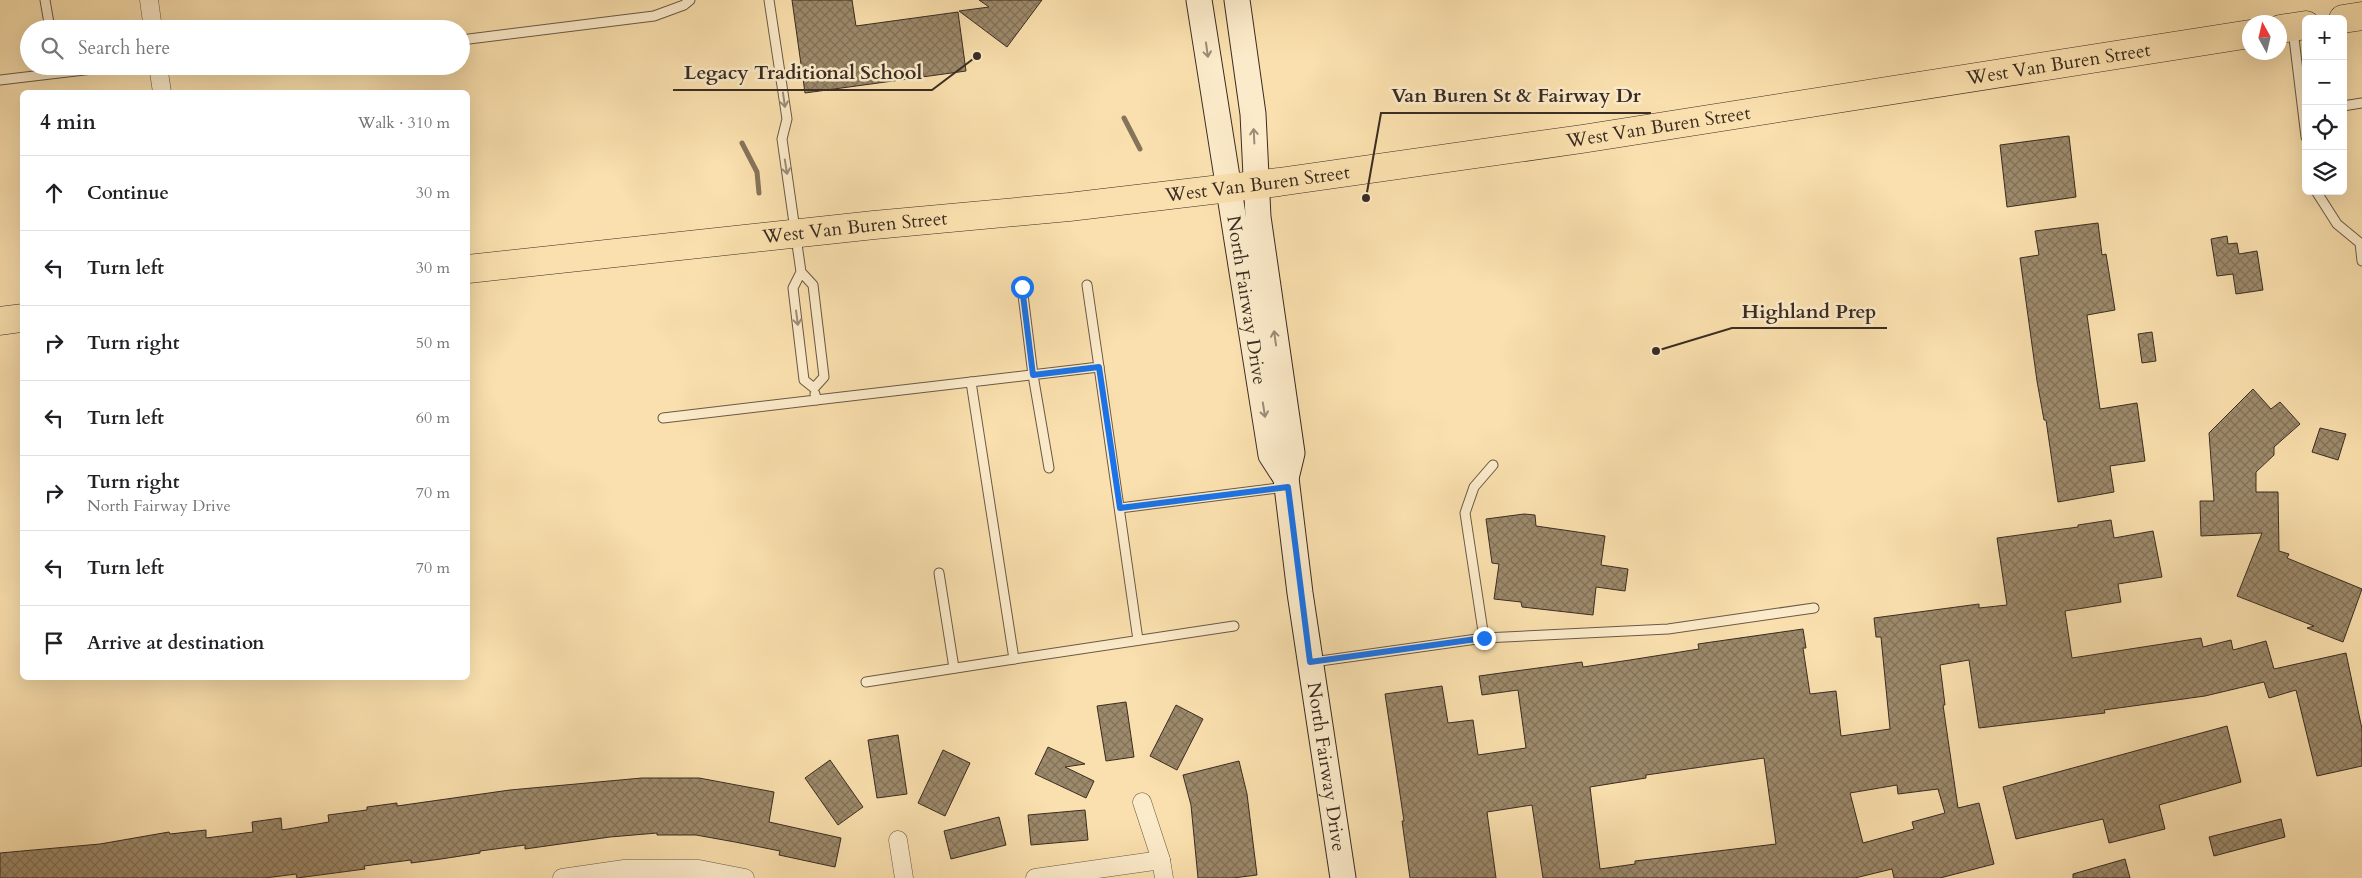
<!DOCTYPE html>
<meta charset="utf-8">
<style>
body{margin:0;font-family:Cardo,serif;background:#f6f6f6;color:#202124}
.controls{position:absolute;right:15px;top:15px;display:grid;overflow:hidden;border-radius:8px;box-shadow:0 5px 20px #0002}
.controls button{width:45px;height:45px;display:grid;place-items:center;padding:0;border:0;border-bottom:1px solid #e0e0e0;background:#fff;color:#202124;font:25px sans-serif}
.compass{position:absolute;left:2242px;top:15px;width:45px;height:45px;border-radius:50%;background:#fff;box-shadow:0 5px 20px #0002;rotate:352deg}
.stop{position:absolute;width:15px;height:15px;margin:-11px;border:4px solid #1a73e8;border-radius:50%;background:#fff}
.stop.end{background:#1a73e8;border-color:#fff;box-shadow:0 1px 5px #0008}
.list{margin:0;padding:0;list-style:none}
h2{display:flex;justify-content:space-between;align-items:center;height:65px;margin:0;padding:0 20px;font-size:21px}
h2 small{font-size:16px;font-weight:400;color:#757577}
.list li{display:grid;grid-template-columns:32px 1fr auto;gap:15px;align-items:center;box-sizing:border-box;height:75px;padding:0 20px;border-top:1px solid #e0e0e0}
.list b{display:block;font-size:19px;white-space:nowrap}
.list p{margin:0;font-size:16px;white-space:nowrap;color:#757577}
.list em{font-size:16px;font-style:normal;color:#757577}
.icon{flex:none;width:28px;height:28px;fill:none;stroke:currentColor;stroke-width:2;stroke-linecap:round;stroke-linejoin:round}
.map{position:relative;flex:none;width:2362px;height:878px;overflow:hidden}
.search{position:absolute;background:#fff;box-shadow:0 5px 20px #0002;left:20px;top:20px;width:450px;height:55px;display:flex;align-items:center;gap:12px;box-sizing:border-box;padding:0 18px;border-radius:28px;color:#757577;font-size:19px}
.panel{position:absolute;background:#fff;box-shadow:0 5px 20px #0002;left:20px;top:90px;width:450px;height:590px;border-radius:8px}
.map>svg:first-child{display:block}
</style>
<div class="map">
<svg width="2362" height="878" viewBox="0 0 2362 878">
<defs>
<pattern id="building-cross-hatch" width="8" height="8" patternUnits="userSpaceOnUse" patternTransform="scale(1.25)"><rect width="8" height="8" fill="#9d8a6b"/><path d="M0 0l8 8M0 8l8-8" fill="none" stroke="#817158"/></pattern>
</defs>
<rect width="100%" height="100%" fill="#fae0ae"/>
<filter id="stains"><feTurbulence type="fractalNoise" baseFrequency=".004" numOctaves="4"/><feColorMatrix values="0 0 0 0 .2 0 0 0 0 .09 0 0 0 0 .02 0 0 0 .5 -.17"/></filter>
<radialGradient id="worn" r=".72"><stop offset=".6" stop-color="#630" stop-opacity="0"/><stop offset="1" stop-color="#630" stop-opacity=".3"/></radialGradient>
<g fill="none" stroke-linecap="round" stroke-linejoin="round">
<!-- stream -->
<g stroke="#85735a" stroke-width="5">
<polyline points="1124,118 1140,149"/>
<polyline points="742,143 757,172 759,193"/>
</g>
</g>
<!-- building -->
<g fill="url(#building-cross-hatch)" stroke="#392c23" fill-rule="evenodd">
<polygon points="792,0 852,0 856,26 958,12 966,71 805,93"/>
<polygon points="979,0 1042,0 1007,47 959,11 989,7"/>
<polygon points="2069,136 2076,197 2007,207 2000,145"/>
<polygon points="2098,223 2102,255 2106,254 2115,310 2087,315 2100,409 2137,403 2145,461 2110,466 2114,492 2058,502 2046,420 2044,420 2037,381 2020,258 2039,255 2035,231"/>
<polygon points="2227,236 2228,244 2237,243 2239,254 2257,251 2263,290 2236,294 2233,274 2217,276 2211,239"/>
<polygon points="2152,332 2156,361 2142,363 2138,334"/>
<polygon points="2253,389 2271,409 2280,402 2300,424 2274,447 2274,455 2256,472 2256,492 2278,492 2279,551 2289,554 2287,558 2362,589 2343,642 2307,628 2314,626 2237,596 2262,533 2201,536 2200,501 2214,501 2209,433"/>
<polygon points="2320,428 2346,434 2338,460 2312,452"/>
<polygon points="1524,514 1535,515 1536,526 1605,536 1601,565 1628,569 1625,591 1596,587 1593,615 1522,607 1521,602 1494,599 1499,564 1492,563 1486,519"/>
<path d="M2111,520L2114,538L2153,531L2162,577L2118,584L2121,602L2065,611L2072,658L2201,638L2203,647L2231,640L2233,650L2266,641L2274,669L2346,653L2362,729V766L2317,776L2296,690L2269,698L2264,682L2205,696L2104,710L2105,713L1979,728L1969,660L1940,665L1945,705H1943L1958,808L1979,803L1994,864L1940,878H1894L1892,869L1855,878H1543L1532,805L1487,812L1496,878H1410L1402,821H1404L1385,694L1442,686L1448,723L1473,720L1478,755L1526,748L1518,690L1482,695L1479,676L1582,662L1583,667L1630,660L1699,649L1698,644L1803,629L1806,648H1803L1810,694L1836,691L1841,736L1890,729L1881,637H1876L1874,618L1979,604V608L2007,605L1997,538L2078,527V525ZM1764,758L1776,844L1635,861V864L1600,869L1590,787L1646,778V775ZM1897,785L1898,794L1938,789L1945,813L1912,822L1914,829L1863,843L1850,793Z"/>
<polygon points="1126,702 1134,757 1106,761 1097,706"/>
<polygon points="1176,705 1203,719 1177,770 1150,756"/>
<polygon points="2227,726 2241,782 2159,805 2165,829 2109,843 2103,819 2016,839 2003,787"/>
<polygon points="898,735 907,794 877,798 868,740"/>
<polygon points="1048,747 1085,764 1065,767 1094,781 1086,798 1035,774"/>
<polygon points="943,750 970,763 945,816 918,803"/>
<polygon points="830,760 863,807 838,825 805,778"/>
<polygon points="1239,761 1247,794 1257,875 1233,878 1198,878 1191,805 1183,775"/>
<polygon points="642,778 699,778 774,792 769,822 841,838 835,867 779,855 780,851 735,842 696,835 657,835 657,833 610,837 525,849 525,845 480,851 480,853 441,859 411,863 411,860 364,866 365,869 297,878 296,874 265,878 0,878 0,853 100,844 169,832 170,834 206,830 206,838 253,832 252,822 281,818 282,830 329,822 328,815 367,810 367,807 397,803 397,806 510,790"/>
<polygon points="1085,810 1088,840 1031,845 1028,815"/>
<polygon points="999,817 1006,845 951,859 944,831"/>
<polygon points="2281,819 2285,837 2214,856 2209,837"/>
<polygon points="2125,859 2130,878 2073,878 2073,874"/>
</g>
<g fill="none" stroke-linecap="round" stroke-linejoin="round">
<!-- lane casing -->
<g stroke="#695946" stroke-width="11">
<g id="lane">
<polyline points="45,0 50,29"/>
<polyline points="769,0 787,119 782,139 801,272 813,285 824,377 814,388 804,380 793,288 801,272"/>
<polyline points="2293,30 2306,137"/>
<polyline points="461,40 654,16 684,5 690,0"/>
<polyline points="0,80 118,66"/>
<polyline points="2343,106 2362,103"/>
<polyline points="2316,191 2337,224 2360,243 2362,261"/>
<polyline points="1022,287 1033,375 1049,468"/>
<polyline points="1099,367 1138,640"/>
<polyline points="816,400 1099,367 1087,285"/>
<polyline points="663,418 816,400 815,394"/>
<polyline points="1120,508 1286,487"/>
<polyline points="939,573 954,668"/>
<polyline points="1484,638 1465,513 1474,487 1493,465"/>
<polyline points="1014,659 1234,626"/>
<polyline points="1313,662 1484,638 1668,629 1814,608"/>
<polyline points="866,682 1014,659 971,382"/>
</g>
</g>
<!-- street casing -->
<g stroke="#695946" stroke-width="19">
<g id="street">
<polyline points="149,0 153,29"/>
<polyline points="158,66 162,92"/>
<polyline points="1142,802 1161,860 1164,878"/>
<polyline points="898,840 904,878"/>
<polyline points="562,878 624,869 699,869 745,878"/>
<polyline points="1035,878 1161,860"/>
</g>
</g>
<!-- secondary casing -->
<g stroke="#392c23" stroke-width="27">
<g id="secondary">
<path id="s1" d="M1199,0L1271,455L1286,478"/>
<path id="s2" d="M1237,0L1253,114L1258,217L1292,453L1286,478L1300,593L1343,878"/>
</g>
</g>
<!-- primary casing -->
<g stroke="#392c23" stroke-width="29">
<g id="primary">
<polyline points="2343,19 2362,16"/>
<polyline points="2280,29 2306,25"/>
<path id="s3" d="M468,269L874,225L1069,207L1279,182L1582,139L2250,34"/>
<polyline points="0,321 22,318"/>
</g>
</g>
<!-- lane -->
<use href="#lane" stroke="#fcebca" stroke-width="9"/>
<!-- street -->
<use href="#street" stroke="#fcebca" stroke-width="18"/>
<!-- secondary -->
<use href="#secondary" stroke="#fcebca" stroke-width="25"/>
<!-- primary -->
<use href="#primary" stroke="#fae0ae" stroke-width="28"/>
</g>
<!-- one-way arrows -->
<defs><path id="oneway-shaft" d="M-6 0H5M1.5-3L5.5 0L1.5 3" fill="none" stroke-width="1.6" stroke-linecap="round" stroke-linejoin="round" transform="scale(1.25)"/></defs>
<g stroke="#9a8c76">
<use href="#oneway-shaft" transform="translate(1207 50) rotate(82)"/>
<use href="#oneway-shaft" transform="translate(784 100) rotate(82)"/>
<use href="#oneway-shaft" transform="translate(1254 136) rotate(-93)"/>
<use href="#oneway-shaft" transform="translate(786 167) rotate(81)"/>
<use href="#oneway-shaft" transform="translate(797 318) rotate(83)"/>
<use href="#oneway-shaft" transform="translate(1275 338) rotate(-98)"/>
<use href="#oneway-shaft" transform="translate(1264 410) rotate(81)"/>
</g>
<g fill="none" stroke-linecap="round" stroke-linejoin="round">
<!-- route -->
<polyline stroke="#1a73e8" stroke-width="6" points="1022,287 1033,375 1099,367 1120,508 1288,487 1310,662 1484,638"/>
</g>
<g text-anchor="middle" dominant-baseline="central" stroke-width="5" stroke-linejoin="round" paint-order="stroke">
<!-- street labels -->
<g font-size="19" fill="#392c23" stroke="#fcebca">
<text stroke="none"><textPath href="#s3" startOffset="1604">West Van Buren Street</textPath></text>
<text stroke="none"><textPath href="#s3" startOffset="1199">West Van Buren Street</textPath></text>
<text stroke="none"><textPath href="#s3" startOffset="794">West Van Buren Street</textPath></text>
<text stroke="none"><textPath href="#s3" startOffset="389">West Van Buren Street</textPath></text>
<text stroke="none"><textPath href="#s1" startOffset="304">North Fairway Drive</textPath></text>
<text stroke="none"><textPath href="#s2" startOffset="774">North Fairway Drive</textPath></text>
</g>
</g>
<!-- callouts -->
<path fill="none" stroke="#392c23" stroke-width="2" d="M977 56L932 90H673M1366 198L1381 113H1651M1656 351L1732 328H1887"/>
<g fill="#392c23" stroke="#fcebca" stroke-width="2">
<circle cx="977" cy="56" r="5"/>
<circle cx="1366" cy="198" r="5"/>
<circle cx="1656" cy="351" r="5"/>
</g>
<g font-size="20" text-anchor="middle" font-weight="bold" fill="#392c23" stroke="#fcebca" stroke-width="5" stroke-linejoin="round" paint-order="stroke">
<text x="803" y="79">Legacy Traditional School</text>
<text x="1516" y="102">Van Buren St &amp; Fairway Dr</text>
<text x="1809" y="318">Highland Prep</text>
</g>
<rect width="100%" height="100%" filter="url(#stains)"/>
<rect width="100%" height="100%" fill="url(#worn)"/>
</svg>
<div class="controls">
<button>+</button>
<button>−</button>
<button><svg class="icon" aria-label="locate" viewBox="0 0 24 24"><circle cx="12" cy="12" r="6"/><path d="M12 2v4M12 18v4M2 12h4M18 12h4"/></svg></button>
<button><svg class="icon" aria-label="layers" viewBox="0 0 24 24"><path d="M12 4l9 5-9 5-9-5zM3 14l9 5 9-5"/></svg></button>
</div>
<svg class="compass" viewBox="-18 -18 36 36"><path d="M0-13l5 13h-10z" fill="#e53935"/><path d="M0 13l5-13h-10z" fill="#757577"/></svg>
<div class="stop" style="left:1022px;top:287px"></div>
<div class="stop end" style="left:1484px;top:638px"></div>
<div class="search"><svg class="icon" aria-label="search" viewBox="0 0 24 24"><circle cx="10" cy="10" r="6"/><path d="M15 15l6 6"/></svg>Search here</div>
<section class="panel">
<h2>4 min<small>Walk · 310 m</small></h2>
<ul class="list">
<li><svg class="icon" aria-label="ahead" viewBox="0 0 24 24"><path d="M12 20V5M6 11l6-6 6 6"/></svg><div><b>Continue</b></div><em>30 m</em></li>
<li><svg class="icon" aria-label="left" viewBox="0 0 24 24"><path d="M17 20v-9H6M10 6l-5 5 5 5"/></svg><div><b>Turn left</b></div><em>30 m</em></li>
<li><svg class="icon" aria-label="right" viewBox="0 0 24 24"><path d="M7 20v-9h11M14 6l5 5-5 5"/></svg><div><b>Turn right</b></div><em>50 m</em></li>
<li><svg class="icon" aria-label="left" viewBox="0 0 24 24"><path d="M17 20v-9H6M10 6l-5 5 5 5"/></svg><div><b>Turn left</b></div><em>60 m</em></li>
<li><svg class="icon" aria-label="right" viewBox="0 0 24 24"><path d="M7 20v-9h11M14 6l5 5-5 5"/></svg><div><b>Turn right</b><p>North Fairway Drive</p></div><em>70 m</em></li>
<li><svg class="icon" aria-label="left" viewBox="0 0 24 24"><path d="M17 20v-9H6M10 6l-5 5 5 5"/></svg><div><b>Turn left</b></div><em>70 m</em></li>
<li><svg class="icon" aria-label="arrive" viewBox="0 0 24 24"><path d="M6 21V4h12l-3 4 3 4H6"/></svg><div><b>Arrive at destination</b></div></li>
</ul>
</section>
</div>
